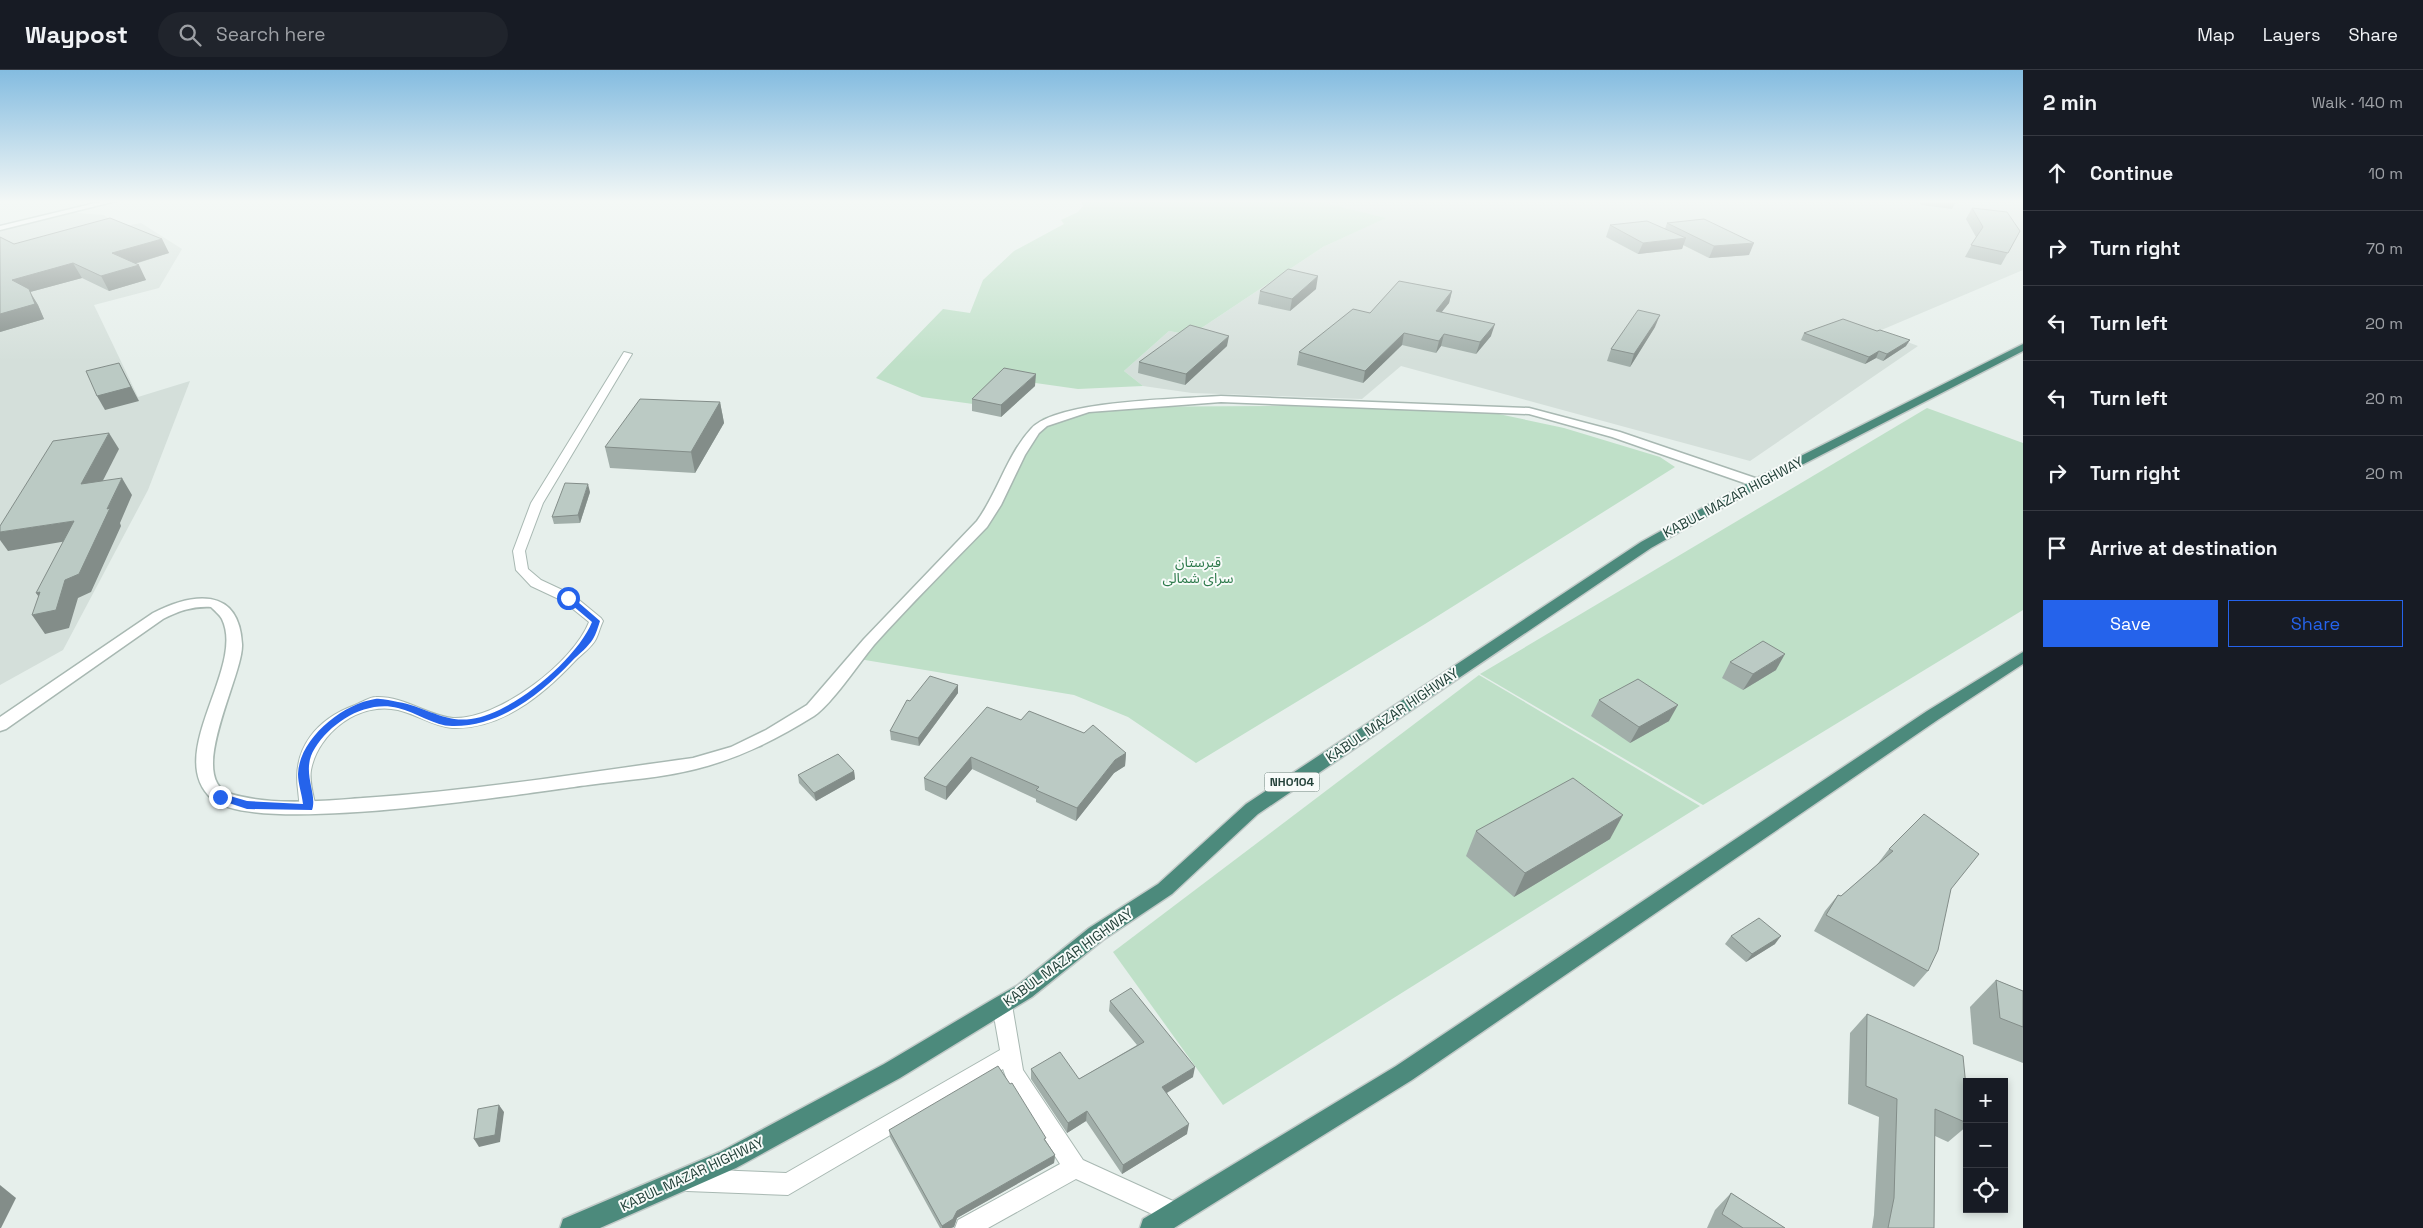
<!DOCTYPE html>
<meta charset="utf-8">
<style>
body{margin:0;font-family:"Space Grotesk","Noto Sans Arabic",sans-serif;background:#20242c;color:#f1f3f6}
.controls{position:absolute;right:15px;bottom:15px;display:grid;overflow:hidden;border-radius:0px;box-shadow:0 2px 8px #0003}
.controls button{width:45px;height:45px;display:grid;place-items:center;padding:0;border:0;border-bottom:1px solid #363941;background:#171b24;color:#f1f3f6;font:25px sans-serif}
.stop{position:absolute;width:15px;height:15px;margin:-11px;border:4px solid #2563eb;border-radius:50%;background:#fff}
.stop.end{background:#2563eb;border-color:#fff;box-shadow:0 1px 5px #0008}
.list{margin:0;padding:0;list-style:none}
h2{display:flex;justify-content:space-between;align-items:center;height:65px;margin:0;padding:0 20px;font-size:21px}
h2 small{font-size:16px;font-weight:400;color:#9ea1a6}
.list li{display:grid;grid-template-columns:32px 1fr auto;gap:15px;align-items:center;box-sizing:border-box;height:75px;padding:0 20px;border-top:1px solid #363941}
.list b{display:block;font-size:19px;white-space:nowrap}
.list em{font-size:16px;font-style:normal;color:#9ea1a6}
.actions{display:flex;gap:10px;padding:15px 20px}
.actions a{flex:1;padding:11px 0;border:1px solid #2563eb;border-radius:0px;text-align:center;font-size:18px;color:#2563eb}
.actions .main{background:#2563eb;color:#fff}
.icon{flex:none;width:28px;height:28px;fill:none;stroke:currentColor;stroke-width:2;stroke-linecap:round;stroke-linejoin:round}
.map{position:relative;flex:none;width:2023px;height:1158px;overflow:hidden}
header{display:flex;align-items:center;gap:30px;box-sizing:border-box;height:70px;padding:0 25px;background:#171b24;border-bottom:1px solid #363941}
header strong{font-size:24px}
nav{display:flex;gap:28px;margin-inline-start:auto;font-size:18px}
.search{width:350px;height:45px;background:#20242c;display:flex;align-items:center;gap:12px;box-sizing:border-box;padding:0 18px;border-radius:28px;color:#9ea1a6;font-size:19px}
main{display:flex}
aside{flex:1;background:#171b24}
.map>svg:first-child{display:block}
</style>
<header>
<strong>Waypost</strong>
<div class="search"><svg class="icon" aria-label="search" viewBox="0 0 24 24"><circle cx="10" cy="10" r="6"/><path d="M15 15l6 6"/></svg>Search here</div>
<nav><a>Map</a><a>Layers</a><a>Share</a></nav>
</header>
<main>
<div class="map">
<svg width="2023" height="1158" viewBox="0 0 2023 1158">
<rect width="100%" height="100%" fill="#e6efeb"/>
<!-- built -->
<g fill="#d4dfda">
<polygon points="1313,130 2023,130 2023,200 1879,261 1918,276 1750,391 1401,296 1362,329 1192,323 1143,316 1124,301 1169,261 1191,265 1323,177 1385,148"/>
<polygon points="65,142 104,145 119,157 141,153 182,179 159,218 94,235 138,327 190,311 148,420 63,580 0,615 0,158"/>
</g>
<!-- green -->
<g fill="#bfe0c8">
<polygon points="1080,130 1313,130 1386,148 1323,177 1191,265 1169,261 1124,301 1143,316 1078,319 1000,308 973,334 922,327 876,308 943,239 970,243 983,210 1014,181 1064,154 1061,150 1078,142 1083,136"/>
<polygon points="1292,336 1494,343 1564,358 1660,387 1675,397 1425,554 1196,693 1128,647 1074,625 853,588 910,522 990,437 1031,363 1043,348 1092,337"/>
<polygon points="1927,338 2023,373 2023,540 1703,735 1480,604"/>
<polygon points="1479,605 1700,736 1223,1035 1113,882"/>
</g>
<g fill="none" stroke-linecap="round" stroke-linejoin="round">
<!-- service casing -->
<g stroke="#a8b8b2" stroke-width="2">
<g id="service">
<path d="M624,282L632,284L543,433L525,481L528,499L541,510L573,525L601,548L603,551C600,557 599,563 596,569C592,577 582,584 575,591C543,625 501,660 452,658C434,657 416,644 398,640C359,631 318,663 311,700C309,712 314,727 316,738L314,742L308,744L302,742C299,736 299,728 298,720C292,678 317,649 355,635C362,632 370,627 376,627C404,626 429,646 453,648C498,650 573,593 589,552L563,531L531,516L516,500L513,481L531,433Z"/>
<polygon points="1002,927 1009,929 1012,935 1023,1000 1083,1090 1184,1136 1187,1144 1184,1152 1176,1155 1076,1109 988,1158 955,1158 958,1150 1060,1094 1007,1010 1003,999 788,1125 687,1121 679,1118 676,1110 679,1102 687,1099 786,1103 1000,980 992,935 995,929"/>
</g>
</g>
<!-- minor casing -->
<g stroke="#a8b8b2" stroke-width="3">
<g id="minor">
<polygon points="108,130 120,130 0,160 0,156"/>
<path d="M1221,326L1529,338L1620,362L1761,410L1763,413L1757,417L1753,416L1612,367L1529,344L1221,332L1089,342L1047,356L1039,363L1025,385L1001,435L987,457C949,496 910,535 874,575C859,593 832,634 814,646C777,669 740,688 696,699C662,708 624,710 588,715C526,723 253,767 212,729C163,685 246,598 222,549C220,545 214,540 211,537C193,536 179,541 163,549L6,659L0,661V647L153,543C192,523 239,516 242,574C244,605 184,710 231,724C273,736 320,731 363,728C473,721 583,703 693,688L731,677L766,660L807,635L864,569L977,451C998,422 1007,385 1031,359C1056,330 1181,329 1221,326Z"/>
</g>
</g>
<!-- trunk casing -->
<g stroke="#c2cac8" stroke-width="3">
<g id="trunk">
<polygon points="2023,274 2023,281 1761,416 1651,478 1258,744 1172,824 1103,870 1032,927 900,1008 736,1098 600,1158 560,1158 563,1149 720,1082 884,994 995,928 1018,915 1089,858 1158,814 1246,734 1641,472 1753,410"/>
<polygon points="2023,582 2023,594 1939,649 1412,1010 1174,1158 1140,1158 1143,1149 1396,996 1927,641"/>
</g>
</g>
<!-- service -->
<use href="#service" fill="#fff" fill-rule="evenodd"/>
<!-- minor -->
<use href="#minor" fill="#fff" fill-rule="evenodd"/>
<!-- trunk -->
<use href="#trunk" fill="#4c8a7c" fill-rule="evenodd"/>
</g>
<!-- wall -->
<g fill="#a1aea9">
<polygon points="1918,130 1957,130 1952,139 1921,135"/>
<polygon points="1972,138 2020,161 2001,195 1965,187 1976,167 1966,149"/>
<polygon points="1667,153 1749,185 1709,188 1683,175 1682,179 1638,184 1606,167 1610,155 1665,159"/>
<polygon points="162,169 169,183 135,194 146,210 109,221 82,208 30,222 38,235 44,249 0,262 14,174"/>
<polygon points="1316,219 1290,241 1258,234 1260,221"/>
<polygon points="1452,221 1449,233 1441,242 1491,266 1476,284 1441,276 1436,283 1402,275 1363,313 1297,295 1299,282 1370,243"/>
<polygon points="1655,257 1630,297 1607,291 1611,279"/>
<polygon points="1804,263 1906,276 1883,291 1876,288 1865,294 1801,270"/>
<polygon points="1227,276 1185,315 1138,303 1139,292"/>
<polygon points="1035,316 1001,347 972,341 972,329"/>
<polygon points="720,332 724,353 695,403 610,398 605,377"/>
<polygon points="590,422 580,453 554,454 552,447"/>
<polygon points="1730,592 1776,600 1743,620 1722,608"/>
<polygon points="958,615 958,623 919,676 891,670 890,661 910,631"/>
<polygon points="1599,630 1669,651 1630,673 1591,646"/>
<polygon points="1021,650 1126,683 1125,696 1114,703 1076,751 1036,732 1036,729 972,699 946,730 925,720 924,708"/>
<polygon points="854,701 855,709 816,731 799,713 798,705"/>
<polygon points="1476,761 1610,769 1514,827 1466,786"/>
<polygon points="1889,779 1951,819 1928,901 1914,917 1814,861 1825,841 1838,825 1841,826 1876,796"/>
<polygon points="1731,866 1775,874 1746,892 1725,874"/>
<polygon points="1996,910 2023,921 2023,993 1973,974 1970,937"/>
<polygon points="1110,931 1193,1007 1167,1023 1187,1064 1122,1104 1086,1051 1067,1063 1031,1009 1031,999 1079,1009 1137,975 1109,941"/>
<polygon points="1867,944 1967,1027 1967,1056 1948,1072 1935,1066 1934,1158 1872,1158 1874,1145 1879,1047 1848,1034 1850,963"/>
<polygon points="1010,1014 1055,1085 1054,1093 957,1148 954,1157 951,1158 940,1158 890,1067 889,1060"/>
<polygon points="1731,1123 1785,1158 1707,1158 1715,1140"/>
</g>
<!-- shaded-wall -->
<g fill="#838d89">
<polygon points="1686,168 1682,179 1638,184 1643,173"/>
<polygon points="162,169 169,183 120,198 112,183"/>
<polygon points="1754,173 1749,185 1709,188 1714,176"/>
<polygon points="73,193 82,208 30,222 38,235 44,249 0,262 0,244 12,210"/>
<polygon points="139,195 146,210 109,221 101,206"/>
<polygon points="1318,206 1316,219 1290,241 1292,229"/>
<polygon points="1452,221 1449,233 1433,253 1436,241"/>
<polygon points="1660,245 1655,257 1630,297 1634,284"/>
<polygon points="1495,254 1491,266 1476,284 1480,272"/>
<polygon points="1404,263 1402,275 1363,313 1365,301"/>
<polygon points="1444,264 1441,276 1436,283 1439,271"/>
<polygon points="1229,266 1227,276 1185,315 1186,304"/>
<polygon points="1910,270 1906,276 1883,291 1887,284"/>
<polygon points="1879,281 1876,288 1865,294 1869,287"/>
<polygon points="119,293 139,331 105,340 97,326"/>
<polygon points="1036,304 1035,316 1001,347 1001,335"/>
<polygon points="720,332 724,353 695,403 691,382"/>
<polygon points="109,363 119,379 92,432 81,414"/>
<polygon points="122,408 132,425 120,453 121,456 91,522 78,528 69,558 45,564 32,545 49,541 36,523 107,439"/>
<polygon points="588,414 590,422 580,453 578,445"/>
<polygon points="74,451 85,468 8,481 0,470 0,462"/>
<polygon points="1785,584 1776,600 1743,620 1753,604"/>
<polygon points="958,615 958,623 919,676 918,668"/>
<polygon points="1678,635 1669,651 1630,673 1639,657"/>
<polygon points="1126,683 1125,696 1114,703 1076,751 1077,738 1115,690"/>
<polygon points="971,687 972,699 946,730 946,717"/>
<polygon points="854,701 855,709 816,731 814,723"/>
<polygon points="1623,745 1610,769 1514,827 1525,803"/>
<polygon points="1781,866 1775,874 1746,892 1752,884"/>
<polygon points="1195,997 1193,1007 1161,1026 1162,1017"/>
<polygon points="499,1035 504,1042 500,1072 479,1077 474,1069"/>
<polygon points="1087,1041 1086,1051 1067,1063 1068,1053"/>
<polygon points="1189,1054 1187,1064 1122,1104 1123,1095"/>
<polygon points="1055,1085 1054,1093 957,1148 954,1157 951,1158 942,1158 942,1156 957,1141"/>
<polygon points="0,1115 16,1128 1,1158 0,1158"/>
</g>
<!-- building -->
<g fill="#bbcac4" stroke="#838d89">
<polygon points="1972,138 2007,142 2020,161 2008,183 1971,175 1983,157"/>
<polygon points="110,148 162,169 112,183 139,195 101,206 73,193 12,210 29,219 35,234 0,244 0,167 14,174"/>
<polygon points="1704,149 1754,173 1714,176 1667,153"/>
<polygon points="1647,151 1686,168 1643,173 1610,155"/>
<polygon points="1288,199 1318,206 1292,229 1260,221"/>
<polygon points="1399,211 1452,221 1436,241 1495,254 1480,272 1444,264 1439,271 1404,263 1365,301 1299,282 1353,239 1370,243"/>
<polygon points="1638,240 1660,245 1634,284 1611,279"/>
<polygon points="1843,249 1877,261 1880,260 1910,270 1887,284 1879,281 1869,287 1804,263"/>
<polygon points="1190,255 1229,266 1186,304 1139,292"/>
<polygon points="119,293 131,317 97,326 86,301"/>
<polygon points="1004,298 1036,304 1001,335 972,329"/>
<polygon points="640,329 720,332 691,382 605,377"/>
<polygon points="109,363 81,414 122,408 107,439 110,438 79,504 65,510 56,540 32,545 40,522 36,523 74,451 0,462 0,456 53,371"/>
<polygon points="565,413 588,414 578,445 552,447"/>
<polygon points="1763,571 1785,584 1753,604 1730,592"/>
<polygon points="930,606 958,615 918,668 890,661 907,630 910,631"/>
<polygon points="1638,609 1678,635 1639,657 1599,630"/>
<polygon points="987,637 1021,650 1029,641 1084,663 1093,655 1126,683 1115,690 1077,738 1036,720 1039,717 971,687 946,717 924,708"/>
<polygon points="838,684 854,701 814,723 798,705"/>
<polygon points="1573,708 1623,745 1525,803 1476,761"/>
<polygon points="1924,744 1979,784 1951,819 1938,880 1928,901 1826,845 1838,825 1841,826 1893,781 1889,779"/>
<polygon points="1759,848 1781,866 1752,884 1731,866"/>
<polygon points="1996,910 2023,921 2023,957 2000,948"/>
<polygon points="1131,918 1195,997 1162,1017 1189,1054 1123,1095 1087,1041 1068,1053 1031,999 1060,982 1079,1009 1144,972 1110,931"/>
<polygon points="1867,944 1963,986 1967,1027 1967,1053 1935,1039 1934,1158 1888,1158 1894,1128 1897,1029 1866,1016"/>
<polygon points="998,996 1010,1014 1012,1013 1046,1068 1044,1069 1055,1085 957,1141 953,1149 942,1156 889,1060"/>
<polygon points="499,1035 495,1065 474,1069 478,1039"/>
<polygon points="1731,1123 1785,1158 1743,1158 1722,1144"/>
</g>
<!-- sky -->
<linearGradient id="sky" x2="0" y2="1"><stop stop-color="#84bce0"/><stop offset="0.45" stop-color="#f4f8f6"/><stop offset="1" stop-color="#f4f8f6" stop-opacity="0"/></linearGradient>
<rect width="2023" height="292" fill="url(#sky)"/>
<!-- route -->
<path fill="#2563eb" d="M566,526H571L600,551C598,557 596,564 593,569C588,577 579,584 572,591C541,624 500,657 452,656C434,656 416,642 398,638C367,630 332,651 315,678C300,701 318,723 312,740L247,739L217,729V724L220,723L247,731L303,734C302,724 298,714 298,704C299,669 342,634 375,629C382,628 391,631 398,632C424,636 444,653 471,649C512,644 577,589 592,552L566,530Z"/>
<g text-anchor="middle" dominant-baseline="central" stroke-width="4" stroke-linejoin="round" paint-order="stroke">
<!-- shield labels -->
<rect fill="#f7fbf9" stroke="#637a73" stroke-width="1" x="1264.5" y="702.5" width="55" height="19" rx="4"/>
<g font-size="12" font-weight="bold" fill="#24423a">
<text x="1292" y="712">NH0104</text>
</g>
<!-- street labels -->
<g font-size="14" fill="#24423a" stroke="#f7fbf9">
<text transform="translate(1733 427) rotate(-28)">KABUL MAZAR HIGHWAY</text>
<text transform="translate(1392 645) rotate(-34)">KABUL MAZAR HIGHWAY</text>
<text transform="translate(1068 887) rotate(-36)">KABUL MAZAR HIGHWAY</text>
<text transform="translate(692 1104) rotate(-25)">KABUL MAZAR HIGHWAY</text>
</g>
<!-- park labels -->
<g font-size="14" fill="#2d7a4b" stroke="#f7fbf9">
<text x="1198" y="492">قبرستان<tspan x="1198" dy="16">سرای شمالی</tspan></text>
</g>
</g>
</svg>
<div class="controls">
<button>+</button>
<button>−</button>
<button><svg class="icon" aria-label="locate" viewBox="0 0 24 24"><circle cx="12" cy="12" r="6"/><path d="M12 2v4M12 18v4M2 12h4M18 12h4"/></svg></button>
</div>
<div class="stop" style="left:568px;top:528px"></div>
<div class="stop end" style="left:220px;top:727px"></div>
</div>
<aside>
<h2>2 min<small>Walk · 140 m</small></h2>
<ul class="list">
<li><svg class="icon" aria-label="ahead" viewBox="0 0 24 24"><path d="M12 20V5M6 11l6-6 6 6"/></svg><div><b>Continue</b></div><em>10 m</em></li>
<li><svg class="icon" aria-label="right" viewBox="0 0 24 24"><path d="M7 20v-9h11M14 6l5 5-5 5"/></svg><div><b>Turn right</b></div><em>70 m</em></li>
<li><svg class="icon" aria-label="left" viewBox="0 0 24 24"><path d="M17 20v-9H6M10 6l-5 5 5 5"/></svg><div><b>Turn left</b></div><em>20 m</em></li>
<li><svg class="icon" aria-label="left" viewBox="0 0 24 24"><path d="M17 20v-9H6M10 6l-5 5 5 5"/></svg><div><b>Turn left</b></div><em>20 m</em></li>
<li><svg class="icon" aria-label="right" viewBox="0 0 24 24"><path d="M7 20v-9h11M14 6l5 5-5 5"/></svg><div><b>Turn right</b></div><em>20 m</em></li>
<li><svg class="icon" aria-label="arrive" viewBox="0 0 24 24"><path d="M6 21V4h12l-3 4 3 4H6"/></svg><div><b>Arrive at destination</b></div></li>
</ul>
<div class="actions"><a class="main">Save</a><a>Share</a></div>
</aside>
</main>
